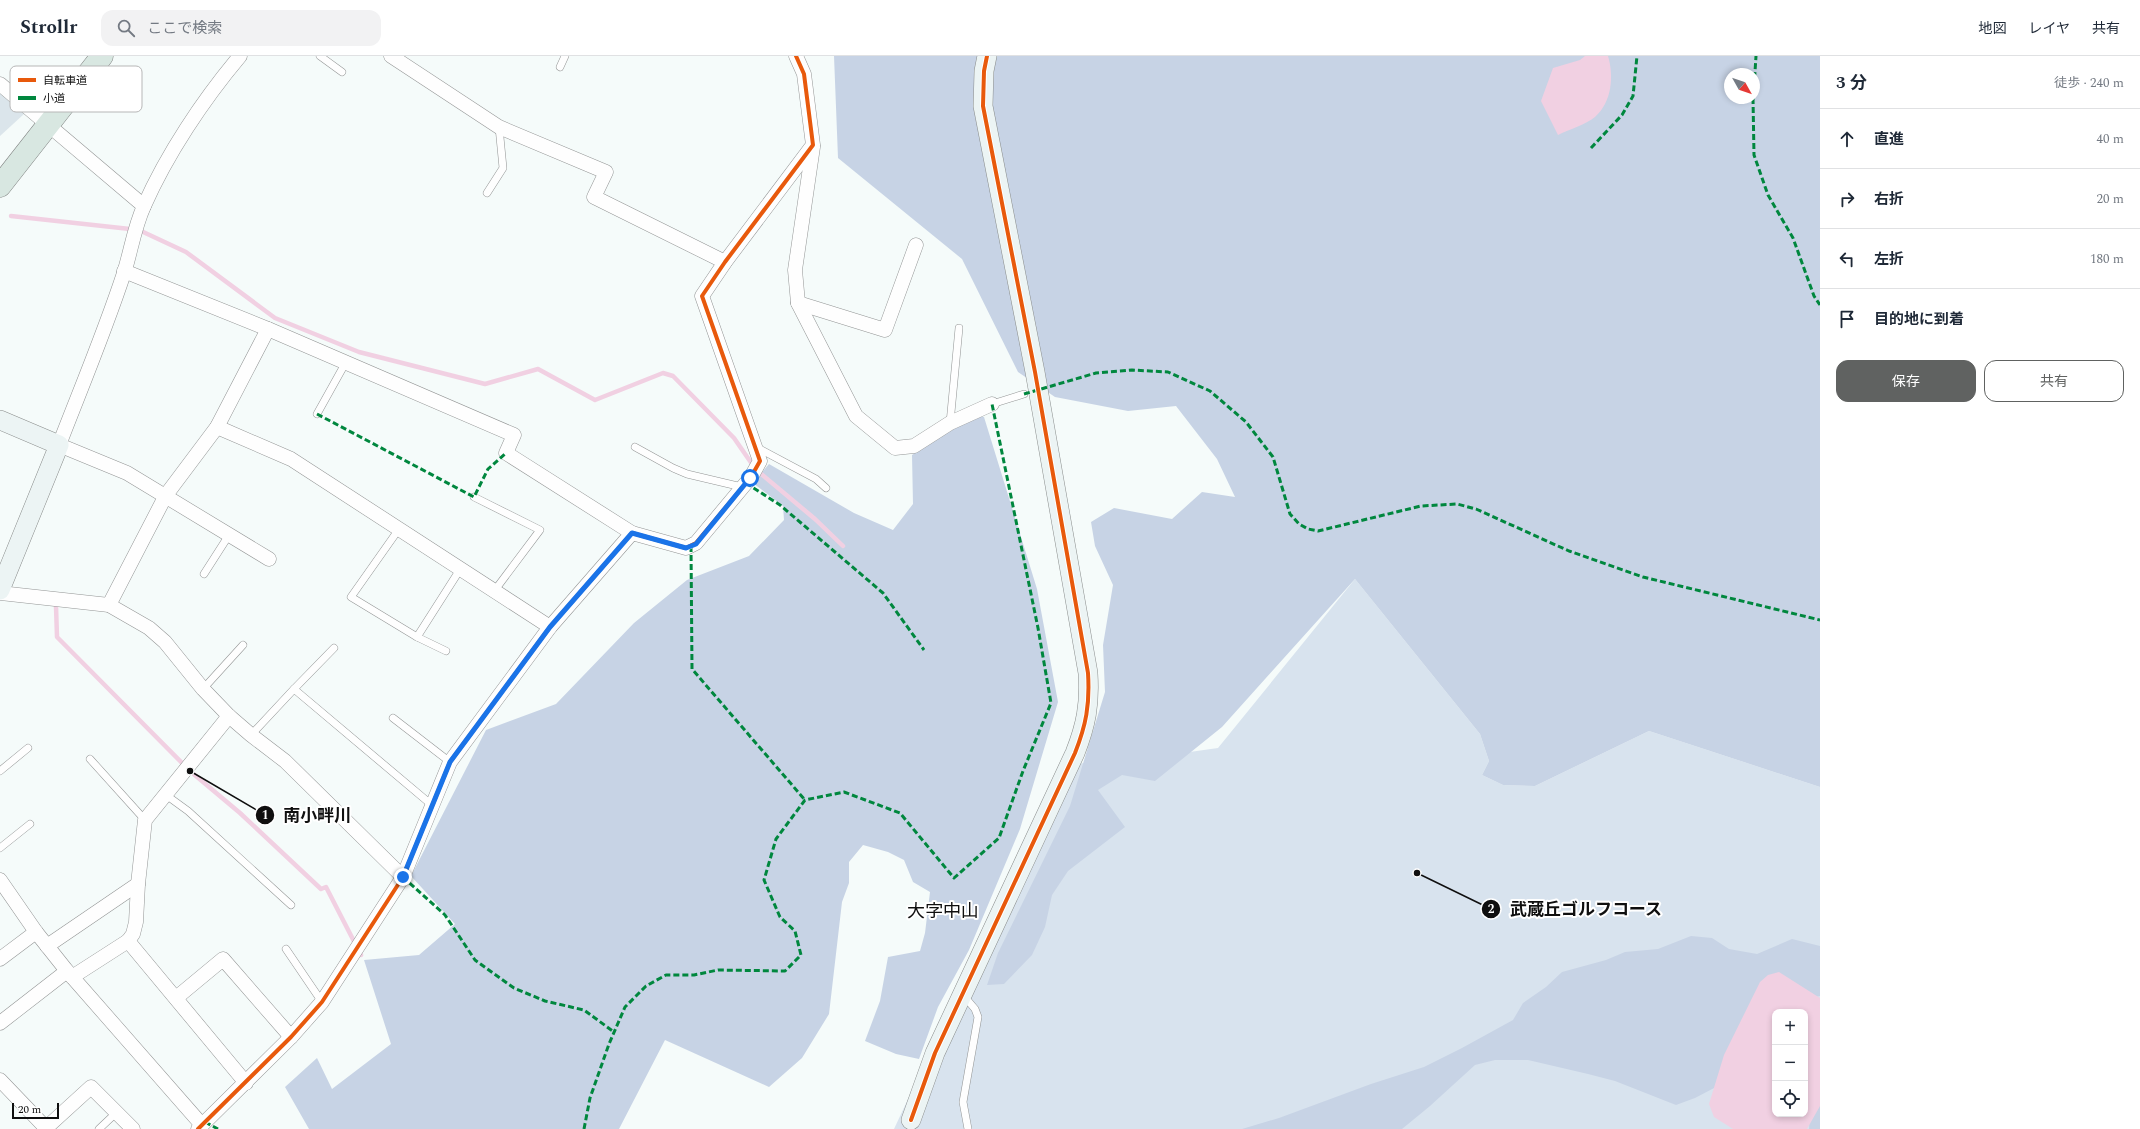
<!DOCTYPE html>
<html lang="ja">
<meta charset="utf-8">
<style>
body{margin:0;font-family:Spectral,"Noto Sans JP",serif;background:#f2f2f3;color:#1f2937}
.controls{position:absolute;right:12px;bottom:12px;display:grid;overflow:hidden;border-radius:8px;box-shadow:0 2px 6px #0003}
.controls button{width:36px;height:36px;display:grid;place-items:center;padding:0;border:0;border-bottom:1px solid #e0e1e3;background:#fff;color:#1f2937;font:20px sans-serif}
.compass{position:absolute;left:1724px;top:12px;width:36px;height:36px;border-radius:50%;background:#fff;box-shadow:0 2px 6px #0003;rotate:130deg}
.scale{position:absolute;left:12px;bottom:10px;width:47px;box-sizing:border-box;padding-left:4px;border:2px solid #0f0f0f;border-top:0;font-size:11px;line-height:14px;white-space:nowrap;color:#0f0f0f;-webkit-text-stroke:3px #fff;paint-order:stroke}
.stop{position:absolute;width:12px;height:12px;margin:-9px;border:3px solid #1a73e8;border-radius:50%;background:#fff}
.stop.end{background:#1a73e8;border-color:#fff;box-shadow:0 1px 4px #0008}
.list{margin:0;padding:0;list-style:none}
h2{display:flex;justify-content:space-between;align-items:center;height:52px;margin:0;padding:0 16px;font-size:17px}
h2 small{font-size:13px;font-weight:400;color:#747a83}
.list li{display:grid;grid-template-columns:26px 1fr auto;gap:12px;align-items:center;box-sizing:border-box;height:60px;padding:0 16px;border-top:1px solid #e0e1e3}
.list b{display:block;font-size:15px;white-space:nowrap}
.list em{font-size:13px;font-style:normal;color:#747a83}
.actions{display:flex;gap:8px;padding:12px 16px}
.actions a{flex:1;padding:9px 0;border:1px solid #606261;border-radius:12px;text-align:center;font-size:14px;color:#606261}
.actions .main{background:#606261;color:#fff}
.icon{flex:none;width:22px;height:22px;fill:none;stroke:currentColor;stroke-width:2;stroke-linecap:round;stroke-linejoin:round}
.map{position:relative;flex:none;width:1820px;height:1073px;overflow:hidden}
header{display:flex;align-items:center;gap:24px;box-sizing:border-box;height:56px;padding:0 20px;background:#fff;border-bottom:1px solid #e0e1e3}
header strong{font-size:19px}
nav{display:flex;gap:22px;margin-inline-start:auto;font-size:14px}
.search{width:280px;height:36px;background:#f2f2f3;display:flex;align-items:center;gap:10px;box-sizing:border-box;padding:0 14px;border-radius:12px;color:#747a83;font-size:15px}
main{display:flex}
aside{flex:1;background:#fff}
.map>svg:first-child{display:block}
</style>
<header>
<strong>Strollr</strong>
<div class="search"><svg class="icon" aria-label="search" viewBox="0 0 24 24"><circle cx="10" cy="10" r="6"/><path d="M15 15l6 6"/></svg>ここで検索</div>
<nav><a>地図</a><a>レイヤ</a><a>共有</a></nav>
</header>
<main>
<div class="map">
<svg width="1820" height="1073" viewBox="0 0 1820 1073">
<rect width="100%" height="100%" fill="#f5fbfa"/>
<!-- green -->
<path fill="#d8e3ee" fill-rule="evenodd" d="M1355,523L1480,678L1489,705L1482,719L1503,729L1535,730L1649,675L1820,731V1073H894L1065,708L1126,705L1218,692ZM1775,956H1805V1058H1775Z"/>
<!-- forest -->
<g fill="#c7d3e5" fill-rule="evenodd">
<path d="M834,0H1820V731L1649,675L1535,730L1503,729L1482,719L1489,705L1480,678L1355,523L1222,671L1155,725L1122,719L1098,734L1125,771L1068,815L1052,839L1045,871L1032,899L1004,928L987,929L998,897L1070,750L1105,636L1103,589L1113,529L1095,490L1091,466L1114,452L1172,463L1202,436L1235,441L1217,403L1176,350L1128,355L1055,341L1018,316L962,203L838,102ZM1730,18H1754V42H1730Z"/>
<polygon points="976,359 984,361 1037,533 1058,646 1020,773 969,894 938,951 919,1003 896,998 865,985 880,945 888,901 920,895 925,877 930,836 913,826 904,804 888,796 863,789 849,806 849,827 842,846 829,958 802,1002 769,1031 665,984 619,1073 309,1073 285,1031 317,1002 332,1033 391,988 364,904 419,899 455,868 411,820 486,674 556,648 634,567 687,524 749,500 784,464 783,450 753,427 769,408 854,457 893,474 913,448 912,399"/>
<polygon points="1691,880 1712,882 1729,893 1757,898 1792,883 1820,890 1820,940 1775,948 1716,1031 1695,1042 1676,1049 1615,1025 1588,1018 1528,1004 1495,1004 1475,1009 1430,1050 1402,1073 1242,1073 1279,1062 1371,1028 1424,1011 1462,992 1513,964 1523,947 1546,931 1562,916 1606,904 1625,896 1658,893"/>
<polygon points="1820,1023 1820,1073 1809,1073 1811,1036"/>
</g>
<!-- cemetery -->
<polygon fill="#dbe5eb" points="0,37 24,58 0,80"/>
<!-- water -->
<g fill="#f1d0e2" fill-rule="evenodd">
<path d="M1585,0H1608C1614,20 1612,46 1595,61C1587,68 1568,74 1558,79L1541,45L1553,12L1580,4Z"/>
<path d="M1779,916L1820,942V1050L1807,1073H1733L1714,1061L1709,1048L1724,999L1760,926L1768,919ZM1775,956H1805V1058H1775Z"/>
</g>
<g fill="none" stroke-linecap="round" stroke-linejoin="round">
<!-- stream -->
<g stroke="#f1d0e2" stroke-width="4.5">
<polyline points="11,160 130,173"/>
<polyline points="141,175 186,196 275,262 359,296 485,328 538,313 595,344 663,317 673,320 734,382 752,408"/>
<polyline points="760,417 815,463 843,490"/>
<polyline points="56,550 57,581 190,715 240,757 321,833 326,831 361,899"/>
</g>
<!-- lane casing -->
<g stroke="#939595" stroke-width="8">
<g id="lane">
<polyline points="320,0 342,16"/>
<polyline points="560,11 565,0"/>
<polyline points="487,137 503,112 499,71"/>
<polyline points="992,348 1024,338"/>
<polyline points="317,358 346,306"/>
<polyline points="950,367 959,272"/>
<polyline points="635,391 673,412 687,418 742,431"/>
<polyline points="756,391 816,423 826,432"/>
<polyline points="474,441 540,474 495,534"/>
<polyline points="399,473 351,541 417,581 446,595"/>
<polyline points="204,518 229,479"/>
<polyline points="417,581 461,512"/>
<polyline points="203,633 243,589"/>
<polyline points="294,633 334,592"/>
<polyline points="393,662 450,706"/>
<polyline points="251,679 294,633 433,750"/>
<polyline points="90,703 145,764"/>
<polyline points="0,715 28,692"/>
<polyline points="166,739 188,755 291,849"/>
<polyline points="0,792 30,768"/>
<polyline points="286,893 322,946"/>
<polyline points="964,940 975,953 978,961 963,1046 968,1073"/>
<polyline points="99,1073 117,1056"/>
</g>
</g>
<!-- street casing -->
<g stroke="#939595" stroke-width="15">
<g id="street">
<path d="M240,0C203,44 167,98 144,150C134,172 131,195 124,217C105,275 81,332 59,389L127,417L269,503"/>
<polyline points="391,0 499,71 606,116 594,141 725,206"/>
<polyline points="0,28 144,150"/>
<polyline points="813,91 795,214 798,247 856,360 895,392 914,390 950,367 992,348"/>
<polyline points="124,215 268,273 514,379 506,397 632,477"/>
<polyline points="798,247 885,274 916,189"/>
<polyline points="217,371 291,403 550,571"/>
<polyline points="0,537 109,549 149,572 165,586 203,633 229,660 251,679 285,705 403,821"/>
<polyline points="109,549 166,439 217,371 268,273"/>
<polyline points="229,660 145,764 138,828 136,866 133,878 128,885 246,1027"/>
<polyline points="0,824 36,876 67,915 202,1069"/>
<polyline points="47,890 138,828"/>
<polyline points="0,903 36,876"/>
<polyline points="72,921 128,885"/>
<polyline points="176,942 223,903 291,981"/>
<polyline points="0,967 67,915"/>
<polyline points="0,1024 46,1072 91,1031 133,1073"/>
<polyline points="198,1073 291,981 322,946 403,821 450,706 550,571 632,477 686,492 696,487 751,421 760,405 702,240 725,206 813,89 804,18 796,0"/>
</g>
</g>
<!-- secondary casing -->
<g stroke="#898c8b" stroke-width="20">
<g id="secondary">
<polyline points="0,364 59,389 0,534"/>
<path d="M911,1064L935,997L1075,697C1086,669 1090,649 1088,617L1035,316L983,50L984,15L987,0"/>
</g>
</g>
<!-- highway casing -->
<g stroke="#808382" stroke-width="23">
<polyline id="highway" points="0,130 102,0"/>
</g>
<!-- lane -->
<use href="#lane" stroke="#fefefe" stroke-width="7"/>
<!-- street -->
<use href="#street" stroke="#fefefe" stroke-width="14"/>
<!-- secondary -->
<use href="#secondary" stroke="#ecf4f4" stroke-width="19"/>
<!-- highway -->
<use href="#highway" stroke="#d8e7e1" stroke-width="22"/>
<!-- quiet -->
<g stroke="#00873e" stroke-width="3" stroke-dasharray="6 3" stroke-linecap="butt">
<polyline points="1754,31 1756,0"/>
<polyline points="1753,42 1754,99 1768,139 1793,182 1814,240 1820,249"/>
<polyline points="1591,92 1622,59 1633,40 1637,0"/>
<polyline points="1024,338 1096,317 1132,314 1168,316 1210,335 1246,366 1273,401 1290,458 1299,468 1308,473 1318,475 1421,450 1457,448 1476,453 1569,495 1643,521 1820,564"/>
<polyline points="317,358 474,441 488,413 506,397"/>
<polyline points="746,427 780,449 883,537 924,594"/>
<polyline points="691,490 692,613 805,744"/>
<polyline points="403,821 445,859 475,904 514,932 545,945 584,954 614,976"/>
<polyline points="205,1066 218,1073"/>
<polyline points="584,1073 590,1042 609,988 625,951 646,930 666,919 694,919 718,914 785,915 801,899 795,875 780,861 764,824 776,783 805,744 844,736 900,757 954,822 999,782 1023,715 1051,647 1038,572 992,348"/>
</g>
<!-- cycleway casing -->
<g stroke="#fff" stroke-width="6">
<g id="cycleway">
<path d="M911,1064L935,997L1075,697C1086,669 1090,649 1088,617L1035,316L983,50L984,15L987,0"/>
<polyline points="198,1073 291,981 322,946 403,821 450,706 550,571 632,477 686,492 696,487 751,421 760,405 702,240 725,206 813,89 804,18 796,0"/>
</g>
</g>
<!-- cycleway -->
<use href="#cycleway" stroke="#e8590c" stroke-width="4"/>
</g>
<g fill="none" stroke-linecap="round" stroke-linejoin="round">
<!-- route -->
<polyline stroke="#1a73e8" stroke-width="5" points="403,821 450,706 550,571 632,477 686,492 696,488 750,422"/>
</g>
<g text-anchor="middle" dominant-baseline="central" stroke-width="4" stroke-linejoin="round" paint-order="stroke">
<!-- quarter labels -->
<g font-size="18" fill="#0f0f0f" stroke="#fff">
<text x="943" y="855">大字中山</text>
</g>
</g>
<!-- legend -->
<rect x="10" y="10" width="132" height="46" rx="6" fill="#fff" stroke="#b7b7b7" stroke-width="1"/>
<rect x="18" y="22" width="18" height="4" fill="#e8590c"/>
<rect x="18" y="40" width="18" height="4" fill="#00873e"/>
<g font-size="11" fill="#0f0f0f">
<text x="43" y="28">自転車道</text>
<text x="43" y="46">小道</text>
</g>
<!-- callouts -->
<path fill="none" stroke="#0f0f0f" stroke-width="1.5" d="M190 715L265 759M1417 817L1491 853"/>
<g fill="#0f0f0f" stroke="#fff" stroke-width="1.5">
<circle cx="190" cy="715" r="4"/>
<circle cx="1417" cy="817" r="4"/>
<circle cx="265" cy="759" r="10"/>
<circle cx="1491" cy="853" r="10"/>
</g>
<g font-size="12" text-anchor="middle" font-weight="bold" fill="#fff">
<text x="265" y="763">1</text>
<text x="1491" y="857">2</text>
</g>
<g font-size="17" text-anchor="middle" font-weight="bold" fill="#0f0f0f" stroke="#fff" stroke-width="4" stroke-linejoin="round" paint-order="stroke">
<text x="317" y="765">南小畔川</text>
<text x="1586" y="859">武蔵丘ゴルフコース</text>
</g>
</svg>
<div class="controls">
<button>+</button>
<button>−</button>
<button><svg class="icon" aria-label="locate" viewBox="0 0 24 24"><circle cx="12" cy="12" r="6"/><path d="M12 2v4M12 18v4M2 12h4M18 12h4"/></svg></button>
</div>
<svg class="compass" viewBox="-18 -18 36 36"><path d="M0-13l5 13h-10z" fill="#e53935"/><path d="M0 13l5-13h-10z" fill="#747a83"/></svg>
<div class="scale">20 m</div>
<div class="stop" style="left:750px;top:422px"></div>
<div class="stop end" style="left:403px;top:821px"></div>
</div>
<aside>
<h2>3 分<small>徒歩 · 240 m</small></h2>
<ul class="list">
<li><svg class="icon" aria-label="ahead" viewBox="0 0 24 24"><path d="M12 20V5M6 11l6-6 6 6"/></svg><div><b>直進</b></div><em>40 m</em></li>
<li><svg class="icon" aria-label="right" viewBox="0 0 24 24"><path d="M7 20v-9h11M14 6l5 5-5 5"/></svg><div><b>右折</b></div><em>20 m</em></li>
<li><svg class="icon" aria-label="left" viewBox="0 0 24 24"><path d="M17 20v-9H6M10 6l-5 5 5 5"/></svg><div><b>左折</b></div><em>180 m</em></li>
<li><svg class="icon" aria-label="arrive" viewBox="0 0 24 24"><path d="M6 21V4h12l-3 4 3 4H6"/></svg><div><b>目的地に到着</b></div></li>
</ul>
<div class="actions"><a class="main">保存</a><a>共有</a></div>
</aside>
</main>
